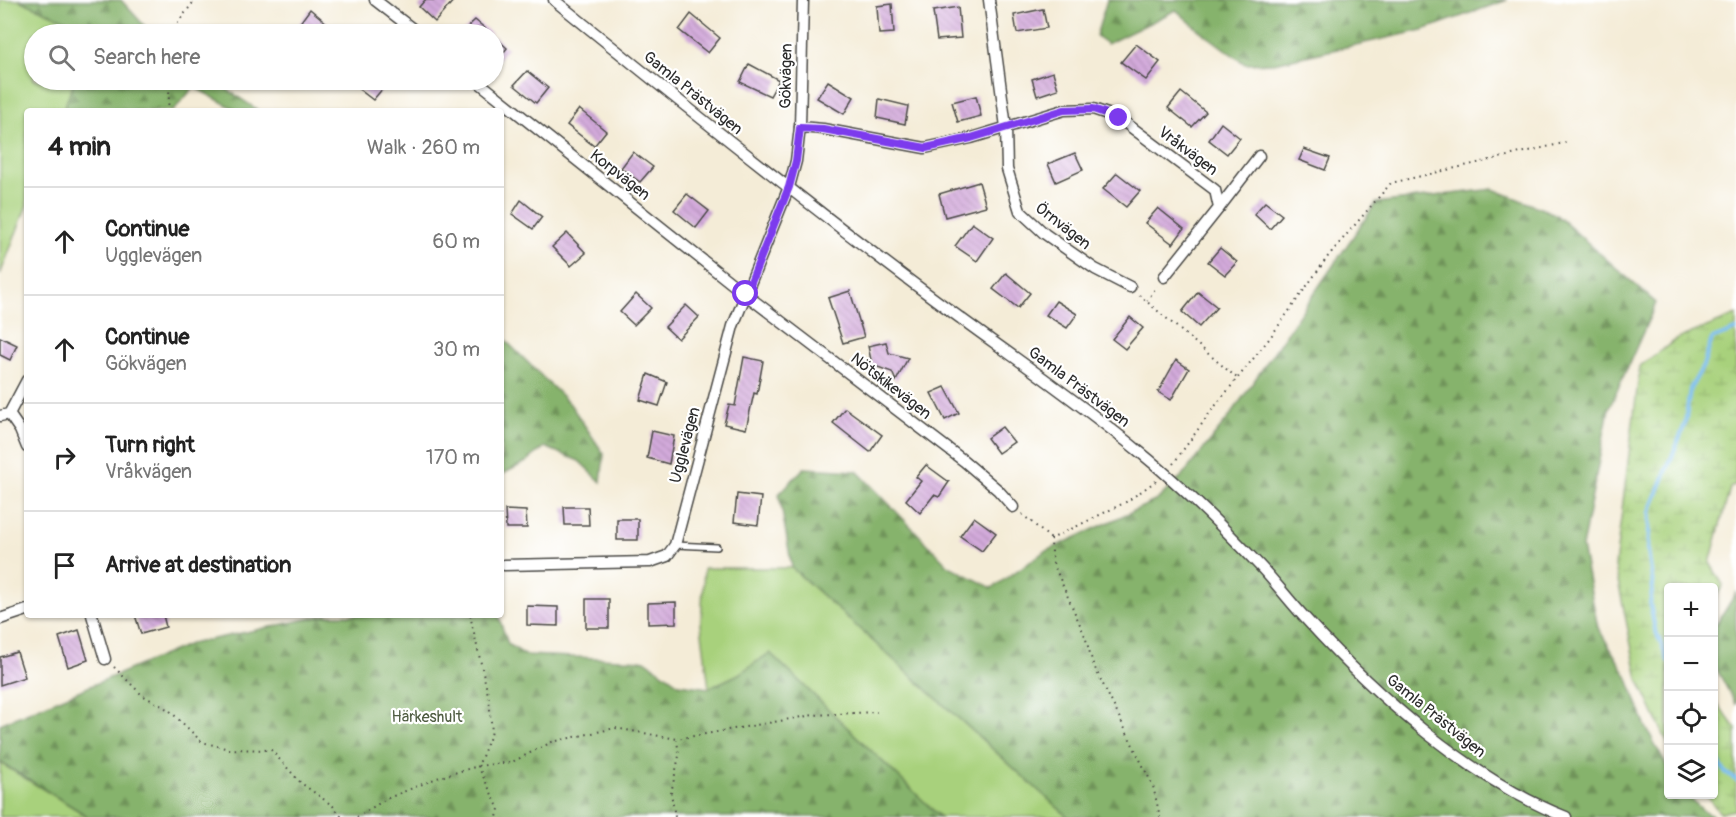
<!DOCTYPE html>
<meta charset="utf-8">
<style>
body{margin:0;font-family:Pangolin,sans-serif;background:#f6f6f6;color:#222}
.controls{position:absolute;right:18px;bottom:18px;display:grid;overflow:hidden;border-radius:6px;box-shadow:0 2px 4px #0004}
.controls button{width:54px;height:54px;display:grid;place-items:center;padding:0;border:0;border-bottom:2px solid #e0e0e0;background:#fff;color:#222;font:30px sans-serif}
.stop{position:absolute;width:18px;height:18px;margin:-14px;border:4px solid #7c3aed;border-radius:50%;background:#fff}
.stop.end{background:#7c3aed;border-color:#fff;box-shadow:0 2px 6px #0008}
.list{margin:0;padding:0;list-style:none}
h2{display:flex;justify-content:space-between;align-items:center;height:78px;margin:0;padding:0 24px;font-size:26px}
h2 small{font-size:20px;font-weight:400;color:#767676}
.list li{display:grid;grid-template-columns:39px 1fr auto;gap:18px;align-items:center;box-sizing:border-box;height:108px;padding:0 24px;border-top:2px solid #e0e0e0}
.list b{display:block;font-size:22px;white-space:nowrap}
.list p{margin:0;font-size:20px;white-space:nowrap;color:#767676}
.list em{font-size:20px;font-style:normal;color:#767676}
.icon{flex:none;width:33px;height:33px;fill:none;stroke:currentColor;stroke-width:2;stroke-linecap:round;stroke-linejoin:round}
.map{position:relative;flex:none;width:1736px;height:817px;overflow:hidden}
.search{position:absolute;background:#fff;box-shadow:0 2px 4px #0004;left:24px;top:24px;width:480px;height:66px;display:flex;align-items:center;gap:15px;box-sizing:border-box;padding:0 21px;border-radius:33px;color:#767676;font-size:22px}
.panel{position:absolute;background:#fff;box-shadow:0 2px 4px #0004;left:24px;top:108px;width:480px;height:510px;border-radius:6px}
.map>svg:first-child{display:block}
</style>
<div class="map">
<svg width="1736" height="817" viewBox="0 0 1736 817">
<defs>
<pattern id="forest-firs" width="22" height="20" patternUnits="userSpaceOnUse" patternTransform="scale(1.5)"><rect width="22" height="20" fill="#86b36c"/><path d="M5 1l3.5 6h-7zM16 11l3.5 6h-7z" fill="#6e9259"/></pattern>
<pattern id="wetland-marsh" width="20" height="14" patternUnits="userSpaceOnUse" patternTransform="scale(1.5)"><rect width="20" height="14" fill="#a8d17c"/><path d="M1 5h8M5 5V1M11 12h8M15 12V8" fill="none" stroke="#91b46b"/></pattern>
<pattern id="building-back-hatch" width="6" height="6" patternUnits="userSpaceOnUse" patternTransform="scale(1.5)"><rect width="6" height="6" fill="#d3aadb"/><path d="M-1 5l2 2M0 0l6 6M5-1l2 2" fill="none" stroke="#b592bc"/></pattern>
</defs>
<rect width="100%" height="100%" fill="#fff"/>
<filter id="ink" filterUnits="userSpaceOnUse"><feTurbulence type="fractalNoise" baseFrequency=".0167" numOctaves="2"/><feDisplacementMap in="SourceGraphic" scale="12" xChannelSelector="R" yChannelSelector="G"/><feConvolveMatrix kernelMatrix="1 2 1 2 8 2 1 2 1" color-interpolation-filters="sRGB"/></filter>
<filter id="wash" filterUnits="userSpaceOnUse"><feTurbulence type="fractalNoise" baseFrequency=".008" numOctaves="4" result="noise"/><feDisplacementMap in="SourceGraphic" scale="24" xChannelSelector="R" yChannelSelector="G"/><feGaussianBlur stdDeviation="1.35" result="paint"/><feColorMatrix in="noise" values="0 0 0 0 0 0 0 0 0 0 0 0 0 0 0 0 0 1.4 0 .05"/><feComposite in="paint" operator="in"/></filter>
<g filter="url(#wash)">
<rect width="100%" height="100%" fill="#f4ecd7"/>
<!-- green -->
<g fill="#a8d17c" stroke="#6a7e54" stroke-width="1.5">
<polygon points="0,0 19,0 94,32 93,34 34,34 34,80 75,80 63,111 27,111 27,205 0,275"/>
<polygon points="704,568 792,568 1068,817 940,817 770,653 737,675 709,688 701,625"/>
<polygon points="0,763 89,817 0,817"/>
</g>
<!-- forest -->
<g fill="url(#forest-firs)" stroke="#586f4c" stroke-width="1.5">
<polygon points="19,0 121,0 152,34 93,34 93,32"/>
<polygon points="1107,0 1507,0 1423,30 1274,63 1245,64 1199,30 1176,10 1107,44 1096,36"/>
<polygon points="75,80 213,80 259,111 238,111 194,87 173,111 63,111"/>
<polygon points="1493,189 1555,214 1656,303 1609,409 1582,547 1598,628 1627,676 1645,725 1668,769 1668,794 1686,795 1705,812 1715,817 1068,817 792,568 779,494 804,468 857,471 949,566 992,588 1044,552 1157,500 1182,476 1230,416 1376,203"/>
<polygon points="501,336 570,404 604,454 601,482 579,461 545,447 526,462 501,475"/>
<polygon points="1736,593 1736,705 1714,664 1714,628"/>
<polygon points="326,615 498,615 508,644 525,655 645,660 679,684 709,688 737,675 770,653 940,817 89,817 0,762 0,724 190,644"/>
</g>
<!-- wetland -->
<g fill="url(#wetland-marsh)" stroke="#6a7e54" stroke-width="1.5">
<polygon points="1736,315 1736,484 1730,488 1710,563 1723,585 1714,601 1714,588 1668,588 1668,744 1638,679 1615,566 1640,366 1677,339"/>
<polygon points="1714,699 1736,729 1736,810 1720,813 1706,795 1714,794"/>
</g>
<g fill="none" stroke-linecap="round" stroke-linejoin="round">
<!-- stream -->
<g stroke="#79bdf0" stroke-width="4">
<polyline points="1668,661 1655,629 1650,604 1653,585 1648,551 1650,512 1685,424 1690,389 1703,366 1712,339 1736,330"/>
<polyline points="1714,755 1726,773 1736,780"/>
</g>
</g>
<g id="blocks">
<!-- building -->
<g fill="url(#building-back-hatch)">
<polygon points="425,0 454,0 435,22 419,7"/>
<polygon points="892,4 894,33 879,34 877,6"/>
<polygon points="958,7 961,38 937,40 933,11"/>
<polygon points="310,9 334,29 329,34 304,34 296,28"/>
<polygon points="1043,9 1047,28 1017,33 1014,15"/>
<polygon points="691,14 720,38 708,53 679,30"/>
<polygon points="475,20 492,34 460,34"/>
<polygon points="494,36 507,48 494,64"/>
<polygon points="1136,44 1160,62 1146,80 1121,62"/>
<polygon points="749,64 779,80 770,96 740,82"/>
<polygon points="527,71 548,88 536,103 514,85"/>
<polygon points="1053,72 1058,89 1037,96 1032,79"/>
<polygon points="347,80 390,80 373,100"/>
<polygon points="828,81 854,97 844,114 817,98"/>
<polygon points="1181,92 1206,112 1192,127 1168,108"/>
<polygon points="976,96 981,116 958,122 952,102"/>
<polygon points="879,99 908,106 905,124 877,118"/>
<polygon points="579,109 606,131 594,146 567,125"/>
<polygon points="1221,123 1240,138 1227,154 1209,140"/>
<polygon points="1304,149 1330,158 1325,170 1299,160"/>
<polygon points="633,152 653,167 640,182 621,168"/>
<polygon points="1075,153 1083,170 1056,182 1048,164"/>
<polygon points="1117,173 1140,191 1126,207 1103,189"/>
<polygon points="979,182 986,206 945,217 939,194"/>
<polygon points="687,194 709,211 696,228 674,210"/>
<polygon points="521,200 542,217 533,229 512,214"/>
<polygon points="1265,202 1282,215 1270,229 1254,214"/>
<polygon points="1158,208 1184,229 1173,244 1145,223"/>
<polygon points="972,223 993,238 977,261 955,246"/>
<polygon points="567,233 586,253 571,266 552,247"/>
<polygon points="1220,248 1237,262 1225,275 1208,262"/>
<polygon points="1006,273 1030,293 1018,308 993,289"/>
<polygon points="850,291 864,337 843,343 828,298"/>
<polygon points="1198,292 1217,307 1199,327 1182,312"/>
<polygon points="636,294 651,308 634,325 620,312"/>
<polygon points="1056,301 1077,314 1067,328 1046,315"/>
<polygon points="686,305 699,317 678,339 665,327"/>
<polygon points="1130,317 1143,328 1125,349 1112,339"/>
<polygon points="0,337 17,345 10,360 0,355"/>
<polygon points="886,342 889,353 908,358 896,381 892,372 872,365 868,346"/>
<polygon points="744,357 763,361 757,394 754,393 746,429 724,424 729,405 735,406"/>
<polygon points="1176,360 1189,369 1171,400 1158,392"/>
<polygon points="648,374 667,382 659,406 640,400"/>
<polygon points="945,387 959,413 945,420 931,393"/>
<polygon points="845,408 882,435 870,452 833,423"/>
<polygon points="1002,427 1014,442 998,453 987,438"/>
<polygon points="652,431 674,436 669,464 647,458"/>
<polygon points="926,465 949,482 939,497 934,495 920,513 906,500 921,481 916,477"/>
<polygon points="737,494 761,497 758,525 734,522"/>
<polygon points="564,507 588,507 589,525 565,525"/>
<polygon points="505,510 526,511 527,528 506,528"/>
<polygon points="974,517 996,533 982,551 960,536"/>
<rect x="617" y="519" width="21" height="21"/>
<rect x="586" y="599" width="23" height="29"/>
<polygon points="676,602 676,623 648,624 648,603"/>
<polygon points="527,606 558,607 558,626 527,625"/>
<polygon points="135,615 163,615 166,627 141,634"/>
<polygon points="79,630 88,660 68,667 59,637"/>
<polygon points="17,652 25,677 0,685 0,657"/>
</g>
</g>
</g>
<g filter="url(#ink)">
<use href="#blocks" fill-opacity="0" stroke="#494845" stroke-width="1.5"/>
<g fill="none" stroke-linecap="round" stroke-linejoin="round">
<!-- service casing -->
<g stroke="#494845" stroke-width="8">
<polyline id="service" points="675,545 717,547"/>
</g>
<!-- minor casing -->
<g stroke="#494845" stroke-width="13">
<g id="minor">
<polyline points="375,0 419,34"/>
<path d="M554,0C676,99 799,198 925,292C997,346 1072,396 1141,453C1183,487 1222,526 1260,566C1276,583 1291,603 1307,620C1375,695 1471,780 1566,817"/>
<polyline points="989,0 1006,127 1007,169 1020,211 1045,234 1095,269 1130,287"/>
<polyline points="476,80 745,294 964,461 998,490 1013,507"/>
<polyline points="800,127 823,129 925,148 971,138 1064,110 1093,109 1119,118 1215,190 1219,208 1164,277"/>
<polyline points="1219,208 1259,156"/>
<polyline points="9,414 20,430 27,447"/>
<polyline points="0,416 9,414 27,380"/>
<polyline points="504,565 650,562 667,556 675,545 733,326 789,187 796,161 800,127 803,0"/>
<polyline points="92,615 105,659"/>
<polyline points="0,619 27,610"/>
</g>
</g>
<!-- path -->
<g stroke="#494845" stroke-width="2" stroke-dasharray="1.5 4.5" stroke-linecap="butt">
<polyline points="173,34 173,29 195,0"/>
<polyline points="168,111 170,80"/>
<polyline points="1139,295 1238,379"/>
<polyline points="1147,301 1157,286"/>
<polyline points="1173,464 1212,410 1269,339 1329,255 1391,183 1568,142"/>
<polyline points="1156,481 1126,502 1051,539 1051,543 1053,563 1085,636 1093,664 1153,786 1160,817"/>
<polyline points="1022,514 1051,539"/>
<polyline points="470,615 489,699 492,732 478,766 499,809 497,817"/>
<polyline points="114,667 142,695 169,710 202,742 229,749 271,750 301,783 333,806 342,817"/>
<polyline points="357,817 386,799 437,778 478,766 512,762 552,742 615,728 677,739 813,715 877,712"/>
<polyline points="675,817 671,793 679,756 677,740"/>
</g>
<!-- service -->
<use href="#service" stroke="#fff" stroke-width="5"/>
<!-- minor -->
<use href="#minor" stroke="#fff" stroke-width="10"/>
</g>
</g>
<g fill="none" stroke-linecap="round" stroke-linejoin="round" filter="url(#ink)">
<!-- route -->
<polyline stroke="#7c3aed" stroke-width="8" points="746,294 789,187 796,161 800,128 823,129 926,148 971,138 1064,110 1093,109 1119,118"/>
</g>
<g text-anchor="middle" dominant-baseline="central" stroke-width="4.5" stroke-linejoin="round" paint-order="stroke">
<!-- street labels -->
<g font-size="16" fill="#2b2b2b" stroke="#fff">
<text transform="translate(786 76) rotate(-89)">Gökvägen</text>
<text transform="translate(693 93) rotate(39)">Gamla Prästvägen</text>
<text transform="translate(1188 151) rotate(37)">Vråkvägen</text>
<text transform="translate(620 175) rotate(38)">Korpvägen</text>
<text transform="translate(1063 226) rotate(38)">Örnvägen</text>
<text transform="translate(891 386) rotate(38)">Nötskikevägen</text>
<text transform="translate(1079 387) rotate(37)">Gamla Prästvägen</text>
<text transform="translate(685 445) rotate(-75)">Ugglevägen</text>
<text transform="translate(1436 716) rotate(39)">Gamla Prästvägen</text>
</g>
<!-- park labels -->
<g font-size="16" fill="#505d43" stroke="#fff">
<text x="427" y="717">Härkeshult</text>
</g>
</g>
</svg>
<div class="controls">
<button>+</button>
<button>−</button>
<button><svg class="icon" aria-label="locate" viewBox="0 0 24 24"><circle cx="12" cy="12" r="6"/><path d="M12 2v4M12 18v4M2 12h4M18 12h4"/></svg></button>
<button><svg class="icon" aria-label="layers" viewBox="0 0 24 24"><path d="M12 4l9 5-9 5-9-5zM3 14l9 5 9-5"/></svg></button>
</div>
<div class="stop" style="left:746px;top:294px"></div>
<div class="stop end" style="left:1119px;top:118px"></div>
<div class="search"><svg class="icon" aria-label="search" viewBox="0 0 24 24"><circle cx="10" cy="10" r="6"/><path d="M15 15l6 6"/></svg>Search here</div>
<section class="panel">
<h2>4 min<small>Walk · 260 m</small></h2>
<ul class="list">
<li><svg class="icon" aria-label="ahead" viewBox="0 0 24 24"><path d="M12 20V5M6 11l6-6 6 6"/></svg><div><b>Continue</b><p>Ugglevägen</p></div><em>60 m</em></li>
<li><svg class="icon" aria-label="ahead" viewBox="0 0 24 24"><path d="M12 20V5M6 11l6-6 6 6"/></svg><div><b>Continue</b><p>Gökvägen</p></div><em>30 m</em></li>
<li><svg class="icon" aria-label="right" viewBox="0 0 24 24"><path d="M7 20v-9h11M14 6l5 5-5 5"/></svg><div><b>Turn right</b><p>Vråkvägen</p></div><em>170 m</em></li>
<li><svg class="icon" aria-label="arrive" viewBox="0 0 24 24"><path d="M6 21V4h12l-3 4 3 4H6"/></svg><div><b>Arrive at destination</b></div></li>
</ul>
</section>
</div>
